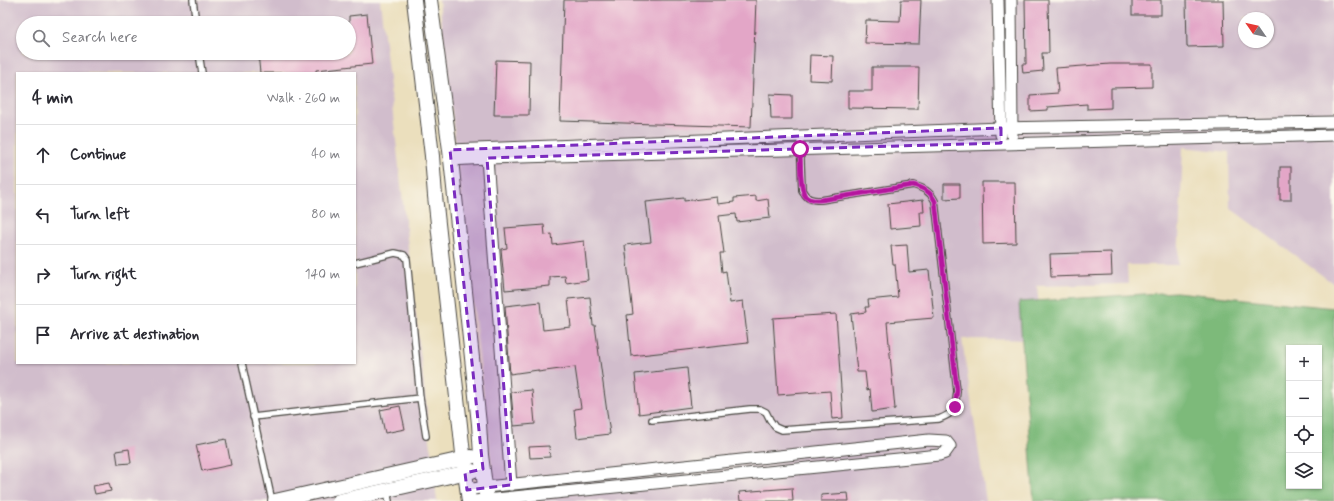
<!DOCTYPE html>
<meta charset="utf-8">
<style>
body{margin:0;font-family:Mynerve,sans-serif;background:#f7f7f7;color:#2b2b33}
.controls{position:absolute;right:12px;bottom:12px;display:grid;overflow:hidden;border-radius:0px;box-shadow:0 1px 3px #0004}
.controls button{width:36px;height:36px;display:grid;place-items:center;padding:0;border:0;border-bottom:1px solid #e1e1e2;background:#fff;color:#2b2b33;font:20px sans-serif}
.compass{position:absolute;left:1238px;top:12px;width:36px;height:36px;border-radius:50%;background:#fff;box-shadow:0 1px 3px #0004;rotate:304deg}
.stop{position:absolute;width:12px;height:12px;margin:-9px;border:3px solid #b5179e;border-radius:50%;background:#fff}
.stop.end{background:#b5179e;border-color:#fff;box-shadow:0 1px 4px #0008}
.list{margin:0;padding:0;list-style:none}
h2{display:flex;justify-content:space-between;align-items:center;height:52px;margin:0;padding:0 16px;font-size:17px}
h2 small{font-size:13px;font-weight:400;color:#7c7c81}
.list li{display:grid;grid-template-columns:26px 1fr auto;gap:12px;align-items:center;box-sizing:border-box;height:60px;padding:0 16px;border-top:1px solid #e1e1e2}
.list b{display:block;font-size:15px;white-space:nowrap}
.list em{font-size:13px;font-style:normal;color:#7c7c81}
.icon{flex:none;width:22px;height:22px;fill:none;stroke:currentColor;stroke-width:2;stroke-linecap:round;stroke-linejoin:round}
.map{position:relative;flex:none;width:1334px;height:501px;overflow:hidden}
.search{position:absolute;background:#fff;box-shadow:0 1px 3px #0004;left:16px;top:16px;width:340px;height:44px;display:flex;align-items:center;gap:10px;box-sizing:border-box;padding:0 14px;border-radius:22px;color:#7c7c81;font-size:15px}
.panel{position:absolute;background:#fff;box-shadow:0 1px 3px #0004;left:16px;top:72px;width:340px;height:292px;border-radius:0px}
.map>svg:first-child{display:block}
</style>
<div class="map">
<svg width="1334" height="501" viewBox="0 0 1334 501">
<rect width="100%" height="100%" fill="#fbf7ec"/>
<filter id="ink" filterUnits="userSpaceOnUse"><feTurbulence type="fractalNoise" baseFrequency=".025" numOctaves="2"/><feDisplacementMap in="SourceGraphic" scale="8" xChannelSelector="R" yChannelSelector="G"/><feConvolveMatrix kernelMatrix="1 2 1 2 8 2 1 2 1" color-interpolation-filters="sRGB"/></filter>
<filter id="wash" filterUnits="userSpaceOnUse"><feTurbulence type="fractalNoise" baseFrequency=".012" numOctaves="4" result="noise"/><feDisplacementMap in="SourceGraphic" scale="16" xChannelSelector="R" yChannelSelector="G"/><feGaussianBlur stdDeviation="0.9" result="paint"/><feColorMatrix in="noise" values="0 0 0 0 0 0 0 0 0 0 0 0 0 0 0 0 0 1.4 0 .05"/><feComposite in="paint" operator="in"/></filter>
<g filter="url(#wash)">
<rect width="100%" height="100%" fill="#ebdfbd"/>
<!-- industrial -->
<g fill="#d1bdcc" fill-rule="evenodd">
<path d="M0,0H380L437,501H0ZM23,23H349V53H23ZM17,73H355V363H17Z"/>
<path d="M439,0H1334V284L1230,208L1229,152L1183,147L1178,265H1127L1128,284L1037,286L1042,340L962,339L986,501H496ZM1244,18H1268V42H1244Z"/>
</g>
<!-- forest -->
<path fill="#7dba7a" stroke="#547252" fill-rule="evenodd" d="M1176,292L1334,308V501H1034L1019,302ZM1289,348H1319V486H1289Z"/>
<g id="blocks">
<!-- building -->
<g fill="#e3a6c7">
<polygon points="564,0 756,0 751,127 560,121"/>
<polygon points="901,0 921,0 919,44 865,43 866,20 900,21"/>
<polygon points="1025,0 1048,0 1049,53 1042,53 1043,71 1023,73 1022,64 1026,64"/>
<rect x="1132" y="0" width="29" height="15"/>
<polygon points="1186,0 1223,0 1224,46 1187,47"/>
<polygon points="367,14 372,64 316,70 316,73 260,73 258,53 349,53 349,16"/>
<polygon points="810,55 833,56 832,81 809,80"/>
<polygon points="496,60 530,61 529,115 494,115"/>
<polygon points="1110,64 1152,64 1152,87 1111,88 1111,108 1087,109 1087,104 1048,107 1048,110 1030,111 1030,95 1058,93 1056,68"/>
<polygon points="872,67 919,67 918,109 848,108 848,91 872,91"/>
<polygon points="770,94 792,95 792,119 771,119"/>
<rect x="1280" y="167" width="11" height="33"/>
<polygon points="982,182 1015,182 1016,243 983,244"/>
<polygon points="944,184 960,184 960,198 944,199"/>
<polygon points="756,196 756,201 768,199 770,218 737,222 736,214 719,216 724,253 720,253 722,272 726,271 730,303 743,301 748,343 631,356 627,315 633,314 625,245 651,242 646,202 684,198 684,201 717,197 718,204 734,202 734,198"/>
<polygon points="923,200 924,212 920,212 921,226 890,229 888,204"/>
<polygon points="544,225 545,235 552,234 553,245 584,241 588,280 566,283 565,276 550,277 550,286 505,290 501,249 507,248 505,228"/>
<polygon points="907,245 909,272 929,270 934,318 887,322 895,409 872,412 870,389 867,390 865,372 857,372 851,314 866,312 865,307 869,307 868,300 898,297 895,264 893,264 891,246"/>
<polygon points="1111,252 1112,275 1051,277 1050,254"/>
<polygon points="590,297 593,325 595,325 610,434 577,438 574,409 581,408 575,367 538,372 538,370 510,374 505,306 540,302 543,330 571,327 568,299"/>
<polygon points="836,314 843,418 832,419 830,391 778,395 773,318"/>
<polygon points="687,368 691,407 639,414 635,374"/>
<polygon points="532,390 535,424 514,426 511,392"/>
<polygon points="400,406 405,429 385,433 380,410"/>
<polygon points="226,439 231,465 202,471 196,445"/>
<polygon points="549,446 550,457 530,458 529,447"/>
<polygon points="129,449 131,463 118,464 116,451"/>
<polygon points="109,483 111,491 95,494 93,486"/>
<polygon points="792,488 793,501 740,501 739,492"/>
<polygon points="848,493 849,501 821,501 821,495"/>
</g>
</g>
</g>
<g filter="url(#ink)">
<use href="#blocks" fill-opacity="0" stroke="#484641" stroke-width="1"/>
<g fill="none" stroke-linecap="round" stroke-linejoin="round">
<!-- service casing -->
<g stroke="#484641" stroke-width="8">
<g id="service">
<polyline points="193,0 196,23"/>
<polyline points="199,53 202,73"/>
<polyline points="355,263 395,253 404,255 407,259 420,398 426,436"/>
<polyline points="242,363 272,501"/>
<polyline points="253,417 420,398"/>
<path d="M652,420L750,409H760L766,412L770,420L775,427L782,430L939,419C957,412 955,408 957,391L935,201C930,191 923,188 913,185L821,200C810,200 807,199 802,190L800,136"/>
<polyline points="387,491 389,501"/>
</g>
</g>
<!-- minor casing -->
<g stroke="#484641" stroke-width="13">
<g id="minor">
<polyline points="998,0 1001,135"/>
<polyline points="1011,0 1012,135"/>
<polyline points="450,150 1001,128 1334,122"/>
<polyline points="487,158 511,485"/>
<polyline points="450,160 487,158 1334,135"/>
<polyline points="467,490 486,487 929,440 946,441 950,446 945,453 939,455 474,501"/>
</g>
</g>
<!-- tertiary casing -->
<g stroke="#484641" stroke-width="16">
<g id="tertiary">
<polyline points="414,0 432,156 435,196 460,425 465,473 469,501"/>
<polyline points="430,0 450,150 479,424 481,455 487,501"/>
<polyline points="275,501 471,457"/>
<polyline points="339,501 472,471"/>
</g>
</g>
<!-- service -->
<use href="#service" stroke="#fff" stroke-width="5.5"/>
<!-- minor -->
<use href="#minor" stroke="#fff" stroke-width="11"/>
<!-- tertiary -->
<use href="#tertiary" stroke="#fff" stroke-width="14"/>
</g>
</g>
<g fill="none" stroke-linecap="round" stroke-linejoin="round" filter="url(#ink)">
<!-- route -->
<path stroke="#b5179e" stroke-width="5" d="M800,149C801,159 799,190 806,197C810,201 816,200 821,200L913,185C923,188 930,191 935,201L957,390L955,407"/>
</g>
<!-- marked area -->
<path fill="#7b2cbf" fill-opacity="0.2" stroke="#7b2cbf" stroke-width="3" stroke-dasharray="8 5" stroke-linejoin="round" d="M1001,128V143L487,158L511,485L467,490L465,473L483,469L450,150Z"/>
</svg>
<div class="controls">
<button>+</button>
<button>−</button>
<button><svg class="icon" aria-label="locate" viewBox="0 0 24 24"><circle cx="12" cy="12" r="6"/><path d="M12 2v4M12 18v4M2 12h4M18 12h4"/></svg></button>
<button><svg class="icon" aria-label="layers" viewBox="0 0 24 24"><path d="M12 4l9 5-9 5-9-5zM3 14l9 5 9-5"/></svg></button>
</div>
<svg class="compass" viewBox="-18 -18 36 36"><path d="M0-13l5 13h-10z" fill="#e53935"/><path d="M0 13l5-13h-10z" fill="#7c7c81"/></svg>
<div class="stop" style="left:800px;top:149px"></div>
<div class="stop end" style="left:955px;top:407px"></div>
<div class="search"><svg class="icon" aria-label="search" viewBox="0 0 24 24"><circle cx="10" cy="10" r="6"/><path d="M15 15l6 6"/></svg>Search here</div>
<section class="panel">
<h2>4 min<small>Walk · 260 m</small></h2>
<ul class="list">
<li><svg class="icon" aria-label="ahead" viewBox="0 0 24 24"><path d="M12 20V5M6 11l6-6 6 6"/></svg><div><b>Continue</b></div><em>40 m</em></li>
<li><svg class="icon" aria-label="left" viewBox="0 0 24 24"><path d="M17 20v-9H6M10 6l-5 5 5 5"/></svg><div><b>Turn left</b></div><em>80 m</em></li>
<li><svg class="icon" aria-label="right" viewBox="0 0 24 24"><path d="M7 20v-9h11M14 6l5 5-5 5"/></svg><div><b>Turn right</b></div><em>140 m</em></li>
<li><svg class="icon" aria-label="arrive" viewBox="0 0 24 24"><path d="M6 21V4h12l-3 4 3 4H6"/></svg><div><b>Arrive at destination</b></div></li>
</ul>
</section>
</div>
